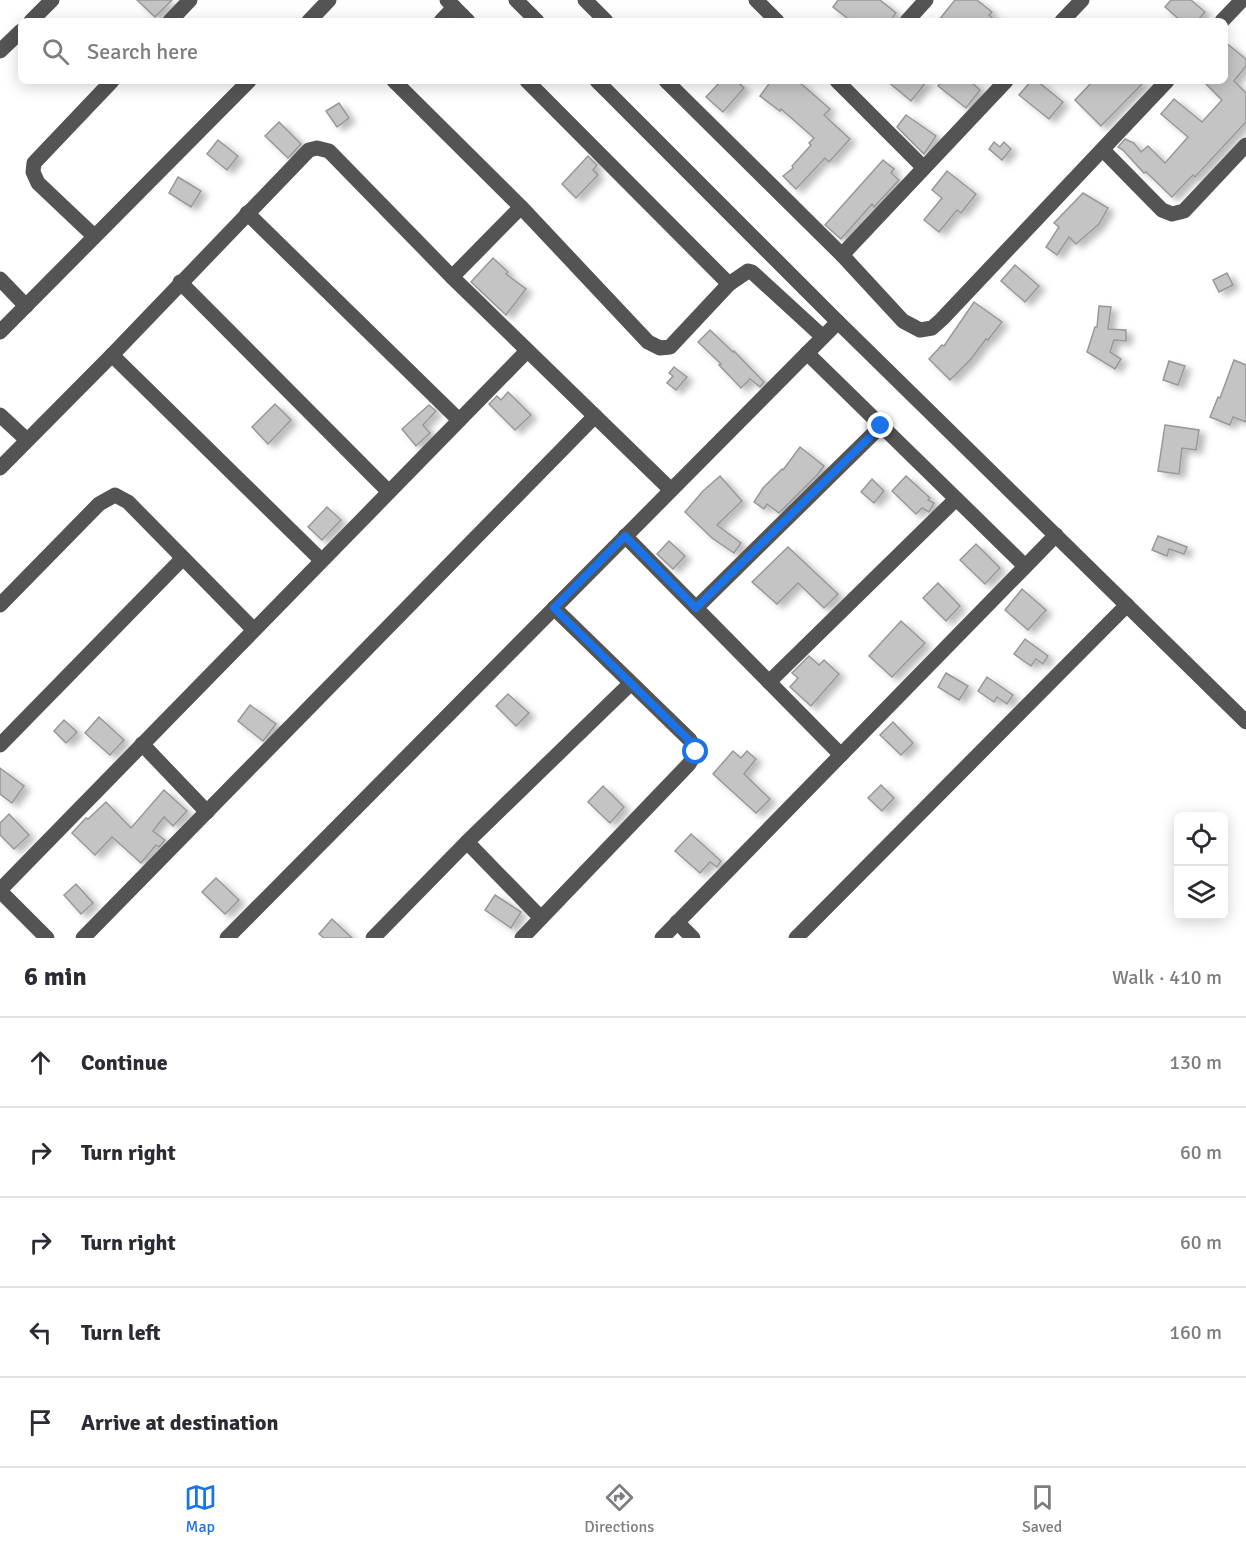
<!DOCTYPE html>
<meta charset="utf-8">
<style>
body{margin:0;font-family:Signika,sans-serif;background:#f2f2f3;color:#2b2b33}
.controls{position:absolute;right:18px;bottom:18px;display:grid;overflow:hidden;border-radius:9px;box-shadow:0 3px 15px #0003}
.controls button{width:54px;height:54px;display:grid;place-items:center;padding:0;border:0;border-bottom:2px solid #e1e1e2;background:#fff;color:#2b2b33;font:30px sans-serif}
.stop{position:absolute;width:18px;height:18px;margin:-14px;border:4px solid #1a73e8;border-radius:50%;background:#fff}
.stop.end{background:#1a73e8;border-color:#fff;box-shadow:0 2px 6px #0008}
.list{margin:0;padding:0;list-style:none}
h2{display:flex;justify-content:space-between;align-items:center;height:78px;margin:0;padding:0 24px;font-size:26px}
h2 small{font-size:20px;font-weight:400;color:#7c7c81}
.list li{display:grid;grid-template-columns:39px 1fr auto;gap:18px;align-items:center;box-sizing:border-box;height:90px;padding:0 24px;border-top:2px solid #e1e1e2}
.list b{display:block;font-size:22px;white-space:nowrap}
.list em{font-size:20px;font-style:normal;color:#7c7c81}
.icon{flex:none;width:33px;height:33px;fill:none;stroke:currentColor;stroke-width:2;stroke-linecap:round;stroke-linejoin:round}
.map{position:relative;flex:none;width:1246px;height:938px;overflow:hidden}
.search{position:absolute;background:#fff;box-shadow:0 3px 15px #0003;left:18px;right:18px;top:18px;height:66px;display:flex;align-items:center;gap:15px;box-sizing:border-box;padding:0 21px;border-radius:9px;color:#7c7c81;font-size:22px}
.sheet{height:528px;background:#fff}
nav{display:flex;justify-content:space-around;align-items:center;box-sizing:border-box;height:84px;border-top:2px solid #e1e1e2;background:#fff;font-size:16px;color:#7c7c81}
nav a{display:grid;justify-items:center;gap:3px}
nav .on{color:#1a73e8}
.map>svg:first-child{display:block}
</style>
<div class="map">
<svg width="1246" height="938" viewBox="0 0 1246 938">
<defs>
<filter id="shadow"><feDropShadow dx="6" dy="4" stdDeviation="3" flood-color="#0004"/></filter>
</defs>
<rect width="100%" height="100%" fill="#fff"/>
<!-- building -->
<g fill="#c4c4c4" stroke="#989898" stroke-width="1.5" filter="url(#shadow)">
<polygon points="137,0 172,0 155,17"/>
<polygon points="838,0 880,0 896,13 890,21 851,21 833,7"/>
<polygon points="955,0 977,0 992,12 989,15 996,21 938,21"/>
<polygon points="1171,0 1191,0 1205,12 1197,21 1181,21 1165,7"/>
<polygon points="1225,42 1246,59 1246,66 1234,81 1246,93 1246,122 1195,177 1193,175 1172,197 1146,172 1144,173 1123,150 1118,147 1125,139 1134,143 1141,152 1148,146 1165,163 1188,137 1161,114 1174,99 1202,122 1222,100 1203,81 1225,81"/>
<polygon points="721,81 737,81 744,88 723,112 706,97"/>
<polygon points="771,81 798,81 830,109 824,115 850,139 829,162 825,158 796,189 783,176 793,168 792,166 811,145 809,143 814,138 781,109 780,111 760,96"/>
<polygon points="887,81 927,81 911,101"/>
<polygon points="942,81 970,81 980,90 966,108 938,86"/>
<polygon points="1031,81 1037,81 1063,102 1049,119 1019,95"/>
<polygon points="1093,81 1145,81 1101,126 1075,100"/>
<polygon points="339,103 349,118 337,127 326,111"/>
<polygon points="906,115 936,136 924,154 897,127"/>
<polygon points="279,122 301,144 288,158 265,136"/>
<polygon points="218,140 238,156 227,170 207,154"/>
<polygon points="994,142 1000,147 1004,142 1011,149 1002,160 989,149"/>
<polygon points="588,156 597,165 593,170 598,175 576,198 562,184"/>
<polygon points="883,160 894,169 891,173 899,180 874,207 872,204 841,239 825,225"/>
<polygon points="947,171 976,194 961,213 957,210 939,232 924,220 942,198 932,190"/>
<polygon points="178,177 201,191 191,207 169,193"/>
<polygon points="1083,193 1108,208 1099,224 1076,244 1069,237 1057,255 1046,247 1059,227 1054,223"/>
<polygon points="493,258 508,272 506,274 526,289 506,315 471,282"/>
<polygon points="1015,265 1039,286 1025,302 1001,281"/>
<polygon points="1227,273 1233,285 1219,292 1213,280"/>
<polygon points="974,302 1002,322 988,340 986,339 971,359 950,380 929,359 942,345 944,346"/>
<polygon points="1099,306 1111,307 1108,329 1126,330 1126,341 1114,340 1110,352 1121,359 1115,369 1087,352 1095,327 1097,327"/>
<polygon points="710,330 733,352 734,351 764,382 760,387 750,379 741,388 719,365 721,364 698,342"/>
<polygon points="1234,360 1246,365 1246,422 1233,417 1230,425 1210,417 1218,397 1220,398"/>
<polygon points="1169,361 1185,366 1178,385 1163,380"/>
<polygon points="674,367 687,377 676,390 667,383 673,376 669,373"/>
<polygon points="508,392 531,415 515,430 489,404 497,396 501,400"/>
<polygon points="275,404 291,420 268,444 252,427"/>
<polygon points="429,405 436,411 423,425 430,433 416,446 402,429"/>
<polygon points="1165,425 1199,430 1196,450 1182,448 1179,474 1158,471"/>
<polygon points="800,447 824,466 818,474 779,513 767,504 764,509 754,502 763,488 782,469 783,470"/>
<polygon points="720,476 742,501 717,525 741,543 734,553 712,538 685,512 703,491"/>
<polygon points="906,476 930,498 928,500 934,503 929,512 922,508 916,514 892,491"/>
<polygon points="872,479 884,491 874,503 861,492"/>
<polygon points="327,507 341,520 322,540 308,527"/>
<polygon points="1158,536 1187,547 1184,554 1169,549 1167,556 1152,550"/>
<polygon points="669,541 685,556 673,569 657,554"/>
<polygon points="976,544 1000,568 985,584 960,560"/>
<polygon points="788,547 838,594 824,608 798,583 777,604 752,582"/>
<polygon points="938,583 960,606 946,621 923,598"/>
<polygon points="1022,589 1046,610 1028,630 1005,610"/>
<polygon points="901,621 925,643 892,677 869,656"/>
<polygon points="1025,639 1048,656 1043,664 1036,659 1031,666 1014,654"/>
<polygon points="809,656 819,665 824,660 839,674 811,706 790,687 798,678 792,673"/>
<polygon points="946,673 968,686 959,700 938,687"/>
<polygon points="987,677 1013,695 1007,704 997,697 994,702 978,691"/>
<polygon points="508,694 529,713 516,726 496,706"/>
<polygon points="250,705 276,724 263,741 238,721"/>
<polygon points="99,717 124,740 110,755 85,733"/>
<polygon points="64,720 77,732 66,743 54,731"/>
<polygon points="893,722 913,743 901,755 880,735"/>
<polygon points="733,751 741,758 747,751 756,759 744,774 770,799 756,813 713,774"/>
<polygon points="0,768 24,786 12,803 0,794"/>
<polygon points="881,785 894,798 882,811 868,798"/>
<polygon points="603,786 624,807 610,823 588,802"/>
<polygon points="164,790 187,811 173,826 164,817 153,831 165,840 159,847 156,845 141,863 112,837 95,855 72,833 86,818 88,819 106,802 131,828"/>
<polygon points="9,814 29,835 14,849 0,835 0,823"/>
<polygon points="691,834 721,861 717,867 710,862 700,873 675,851"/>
<polygon points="216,878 239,900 225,914 202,892"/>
<polygon points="76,884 93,903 81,914 64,895"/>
<polygon points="495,895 521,912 511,928 485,910"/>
<polygon points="332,919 352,938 324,938 319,934"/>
</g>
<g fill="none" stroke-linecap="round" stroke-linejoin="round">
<!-- minor -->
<g stroke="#545454" stroke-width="15">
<polyline points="447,0 468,21"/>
<polyline points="516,0 537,21"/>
<polyline points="585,0 606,21"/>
<polyline points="756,0 777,21"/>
<polyline points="31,21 52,0"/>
<polyline points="170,21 190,0"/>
<polyline points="309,21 329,0"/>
<polyline points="441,21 454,7"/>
<polyline points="907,21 926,0"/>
<polyline points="1062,21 1082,0"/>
<polyline points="1222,21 1242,0"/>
<polyline points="0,51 21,31"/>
<polyline points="394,81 521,207 648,342 660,348 670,347 729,284 748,271 752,272 823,337"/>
<polyline points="527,81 729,284"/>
<polyline points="597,81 838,322 1246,722"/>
<polyline points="666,81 842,255 903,321 920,330 932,328 942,319 1167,81"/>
<polyline points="837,81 924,168"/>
<polyline points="1103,150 1162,210 1172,214 1184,211 1246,145"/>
<polyline points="247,213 459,420"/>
<polyline points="94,236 38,183 33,172 34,163 112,81"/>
<polyline points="842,255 1006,81"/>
<polyline points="452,277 521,207"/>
<polyline points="0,279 26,306"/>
<polyline points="180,282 389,492"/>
<polyline points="0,332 249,81"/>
<polyline points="807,353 1025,566"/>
<polyline points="112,355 321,560"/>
<polyline points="0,415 27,440"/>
<polyline points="0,468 112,355 309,150 317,148 329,151 452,277 671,490"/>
<polyline points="625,536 841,755"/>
<polyline points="0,605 99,504 115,495 128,502 254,630"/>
<polyline points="696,608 881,426"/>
<polyline points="769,682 956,499"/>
<polyline points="142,744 207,812"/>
<polyline points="0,745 183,558"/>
<polyline points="467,842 541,918"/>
<polyline points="0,890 527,351"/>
<polyline points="0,891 47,938"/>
<polyline points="677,922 693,938"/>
<polyline points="83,938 595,416"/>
<polyline points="227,938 838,322"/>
<polyline points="373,938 467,842 630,684"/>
<polyline points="522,938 689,764 696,752 690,740 554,608"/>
<polyline points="662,938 1056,535"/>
<polyline points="796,938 1127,605"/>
</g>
</g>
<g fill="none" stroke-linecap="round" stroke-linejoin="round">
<!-- route -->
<polyline stroke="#1a73e8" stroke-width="8" points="696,752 690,741 554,608 625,536 696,608 881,426"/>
</g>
</svg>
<div class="controls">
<button><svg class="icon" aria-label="locate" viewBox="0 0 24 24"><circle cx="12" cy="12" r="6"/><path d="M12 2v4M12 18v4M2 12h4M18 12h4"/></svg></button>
<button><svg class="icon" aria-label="layers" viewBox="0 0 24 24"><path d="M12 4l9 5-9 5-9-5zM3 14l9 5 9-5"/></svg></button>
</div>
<div class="stop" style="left:696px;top:752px"></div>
<div class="stop end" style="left:881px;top:426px"></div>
<div class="search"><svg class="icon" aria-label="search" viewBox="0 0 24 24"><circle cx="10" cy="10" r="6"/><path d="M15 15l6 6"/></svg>Search here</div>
</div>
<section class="sheet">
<h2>6 min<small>Walk · 410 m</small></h2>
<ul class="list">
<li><svg class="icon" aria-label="ahead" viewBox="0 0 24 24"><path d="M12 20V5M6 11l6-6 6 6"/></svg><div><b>Continue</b></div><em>130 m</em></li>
<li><svg class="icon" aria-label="right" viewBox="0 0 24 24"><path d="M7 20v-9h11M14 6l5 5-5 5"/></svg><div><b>Turn right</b></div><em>60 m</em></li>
<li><svg class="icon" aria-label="right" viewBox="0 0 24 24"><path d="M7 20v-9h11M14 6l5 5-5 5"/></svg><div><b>Turn right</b></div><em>60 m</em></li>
<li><svg class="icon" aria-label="left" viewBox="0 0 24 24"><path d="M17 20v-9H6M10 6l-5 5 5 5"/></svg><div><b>Turn left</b></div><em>160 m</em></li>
<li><svg class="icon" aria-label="arrive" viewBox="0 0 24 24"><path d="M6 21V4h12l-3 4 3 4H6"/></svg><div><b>Arrive at destination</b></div></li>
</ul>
</section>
<nav>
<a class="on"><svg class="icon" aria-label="map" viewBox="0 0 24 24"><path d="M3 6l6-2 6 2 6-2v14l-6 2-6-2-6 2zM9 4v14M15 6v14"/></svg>Map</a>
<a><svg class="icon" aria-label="directions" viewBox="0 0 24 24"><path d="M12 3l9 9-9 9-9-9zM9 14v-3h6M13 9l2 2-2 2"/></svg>Directions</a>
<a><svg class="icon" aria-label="saved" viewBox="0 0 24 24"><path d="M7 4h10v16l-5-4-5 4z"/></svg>Saved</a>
</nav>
